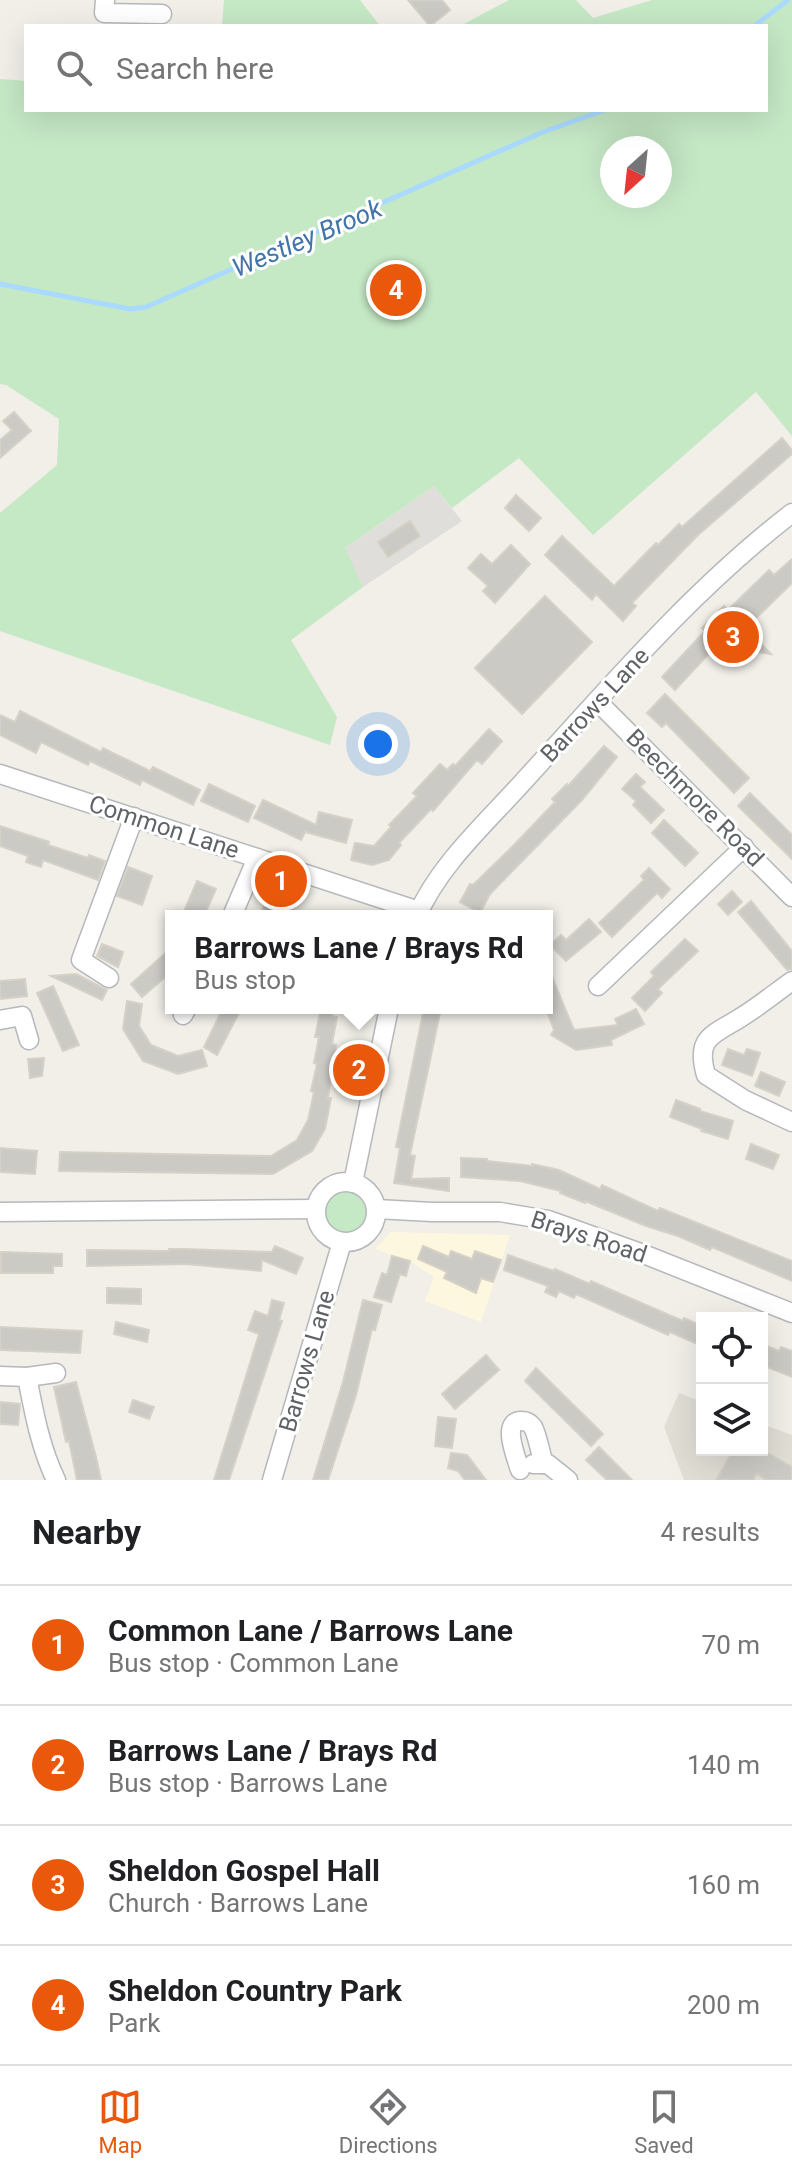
<!DOCTYPE html>
<meta charset="utf-8">
<style>
body{margin:0;font-family:Roboto,sans-serif;background:#f2f2f2;color:#202124}
.controls{position:absolute;right:24px;bottom:24px;display:grid;overflow:hidden;border-radius:0px;box-shadow:0 8px 32px #0002}
.controls button{width:72px;height:72px;display:grid;place-items:center;padding:0;border:0;border-bottom:2px solid #e0e0e0;background:#fff;color:#202124;font:40px sans-serif}
.compass{position:absolute;left:600px;top:136px;width:72px;height:72px;border-radius:50%;background:#fff;box-shadow:0 8px 32px #0002;rotate:207deg}
.you{position:absolute;left:378px;top:744px;width:28px;height:28px;margin:-20px;border:6px solid #fff;border-radius:50%;background:#1a73e8;box-shadow:0 0 0 12px #1a73e833}
.badge{display:grid;place-items:center;width:52px;height:52px;border-radius:50%;background:#ea580c;color:#fff;font-size:26px;font-weight:700}
.pin{position:absolute;translate:-50% -50%;border:4px solid #fff;box-shadow:0 2px 8px #0006}
.popup{position:absolute;left:165px;top:910px;width:388px;height:104px;box-sizing:border-box;display:grid;place-content:center;border-radius:0px;background:#fff;filter:drop-shadow(0 2px 6px #0005);font-size:26px;white-space:nowrap;color:#757577}
.popup b{font-size:30px;color:#202124}
.popup::after{content:'';position:absolute;left:50%;top:100%;margin-left:-16px;border:16px solid transparent;border-top-color:#fff}
.list{margin:0;padding:0;list-style:none}
h2{display:flex;justify-content:space-between;align-items:center;height:104px;margin:0;padding:0 32px;font-size:34px}
h2 small{font-size:26px;font-weight:400;color:#757577}
.list li{display:grid;grid-template-columns:52px 1fr auto;gap:24px;align-items:center;box-sizing:border-box;height:120px;padding:0 32px;border-top:2px solid #e0e0e0}
.list b{display:block;font-size:30px;white-space:nowrap}
.list p{margin:0;font-size:26px;white-space:nowrap;color:#757577}
.list em{font-size:26px;font-style:normal;color:#757577}
.icon{flex:none;width:44px;height:44px;fill:none;stroke:currentColor;stroke-width:2;stroke-linecap:round;stroke-linejoin:round}
.map{position:relative;flex:none;width:792px;height:1480px;overflow:hidden}
.search{position:absolute;background:#fff;box-shadow:0 8px 32px #0002;left:24px;right:24px;top:24px;height:88px;display:flex;align-items:center;gap:20px;box-sizing:border-box;padding:0 28px;border-radius:0px;color:#757577;font-size:30px}
.sheet{height:584px;background:#fff}
nav{display:flex;justify-content:space-around;align-items:center;box-sizing:border-box;height:112px;border-top:2px solid #e0e0e0;background:#fff;font-size:22px;color:#757577}
nav a{display:grid;justify-items:center;gap:4px}
nav .on{color:#ea580c}
.map>svg:first-child{display:block}
</style>
<div class="map">
<svg width="792" height="1480" viewBox="0 0 792 1480">
<rect width="100%" height="100%" fill="#f1efe8"/>
<!-- commercial -->
<polygon fill="#fef7e0" points="391,1232 510,1235 481,1322 425,1301 434,1277 410,1261 375,1249"/>
<!-- industrial -->
<polygon fill="#e0deda" points="434,486 462,521 363,587 344,549"/>
<!-- education -->
<polygon fill="#e1ded6" points="679,1393 702,1402 702,1450 762,1450 762,1424 792,1435 792,1480 684,1480 664,1427"/>
<!-- green -->
<g fill="#c5e8c5" fill-rule="evenodd">
<polygon points="224,0 360,0 380,26 222,26"/>
<path d="M509,0H576L593,18L652,0H792V436L756,392L593,535L519,458L452,508L434,486L345,548L363,587L291,640L337,717L330,745L0,631V513L57,465L59,419L6,385L0,384V79L26,81V110H766V26H460ZM660,148V196H612V148Z"/>
<circle cx="346" cy="1212" r="20"/>
</g>
<g fill="none" stroke-linecap="round" stroke-linejoin="round">
<!-- stream -->
<g stroke="#aadaff" stroke-width="5">
<polyline points="754,26 788,0"/>
<polyline points="0,284 130,309 146,307 543,132 605,110"/>
</g>
</g>
<!-- building -->
<g fill="#cccac5" stroke="#d6d1c6" stroke-width="2">
<polygon points="408,0 442,0 450,10 430,26"/>
<polygon points="14,412 31,431 0,458 0,440 12,430 3,421"/>
<polygon points="782,438 792,450 792,454 698,535 632,603 636,606 623,621 596,594 592,600 545,555 562,536 614,586 656,543 658,545 679,524 682,527"/>
<polygon points="516,495 541,518 529,531 505,508"/>
<polygon points="410,521 420,536 388,557 378,542"/>
<polygon points="511,545 530,564 495,603 483,591 488,586 468,568 481,554 492,564"/>
<polygon points="792,559 792,583 746,628 771,654 716,646 675,690 662,677 705,631 702,628 724,606 728,610 769,570 774,575"/>
<polygon points="545,596 592,642 522,714 475,668"/>
<polygon points="665,694 749,778 734,793 666,723 662,727 647,713"/>
<polygon points="20,711 101,752 103,748 150,771 153,767 200,790 193,805 142,780 140,785 90,761 88,765 41,742 36,753 0,735 0,715 15,722"/>
<polygon points="489,729 502,741 482,764 477,760 433,811 431,809 399,843 401,845 389,860 372,865 351,860 355,843 374,846 391,827 389,825 417,796 413,793 440,764 447,770 453,764 455,766"/>
<polygon points="604,746 617,757 582,800 490,894 480,913 460,902 470,884 473,885 514,845 555,802 552,799 567,784 568,786"/>
<polygon points="636,774 645,782 640,787 664,810 651,823 633,805 636,801 622,789"/>
<polygon points="209,784 255,806 248,822 201,801"/>
<polygon points="750,793 792,835 792,859 738,806"/>
<polygon points="263,800 316,825 319,812 352,820 346,843 305,832 301,840 254,818"/>
<polygon points="664,820 698,853 685,866 652,833"/>
<polygon points="0,826 49,842 48,845 88,858 89,855 105,861 98,880 43,860 41,867 26,862 28,856 0,846"/>
<polygon points="128,867 152,876 142,905 117,896"/>
<polygon points="649,868 670,889 662,898 657,893 612,937 599,923 644,880 641,876"/>
<polygon points="197,881 216,889 204,916 182,916"/>
<polygon points="732,891 742,902 728,915 718,904"/>
<polygon points="269,894 287,901 281,916 260,916"/>
<polygon points="751,901 792,951 792,969 787,970 738,912"/>
<polygon points="589,919 601,932 566,961 550,945 561,935 566,940"/>
<polygon points="685,939 698,951 658,989 662,993 645,1011 632,998 654,976 651,972"/>
<polygon points="102,944 123,952 118,967 97,956"/>
<polygon points="171,948 171,972 142,997 131,984"/>
<polygon points="547,965 574,1030 618,1025 615,1019 636,1009 644,1024 611,1040 612,1045 576,1050 551,1035 554,1030 547,1012"/>
<polygon points="76,974 107,990 102,1000 51,976"/>
<polygon points="25,979 27,996 0,999 0,981"/>
<polygon points="53,986 79,1045 63,1051 37,993"/>
<polygon points="127,1001 142,1004 139,1026 151,1045 178,1056 202,1050 207,1066 178,1074 143,1061 123,1029"/>
<polygon points="223,1008 240,1011 217,1055 204,1047"/>
<polygon points="321,1008 334,1008 332,1016 337,1017 332,1044 336,1045 328,1098 331,1098 325,1129 312,1151 273,1174 59,1171 60,1152 271,1156 297,1140 308,1120 314,1092 311,1091 317,1064 314,1063 319,1037 315,1037"/>
<polygon points="424,1008 438,1008 437,1013 440,1013 410,1155 415,1156 411,1179 449,1178 449,1191 394,1183 400,1148 396,1147"/>
<polygon points="728,1049 744,1055 747,1049 760,1053 752,1076 722,1065"/>
<polygon points="44,1058 42,1076 30,1078 28,1059"/>
<polygon points="761,1072 785,1082 779,1096 755,1086"/>
<polygon points="676,1100 700,1109 700,1111 733,1121 728,1139 701,1131 702,1129 670,1117"/>
<polygon points="751,1144 779,1155 773,1169 746,1159"/>
<polygon points="0,1148 37,1151 35,1174 0,1172"/>
<polygon points="461,1158 487,1159 487,1161 532,1166 532,1164 559,1170 600,1189 602,1185 658,1211 660,1208 792,1261 792,1281 712,1247 710,1250 678,1236 646,1226 585,1201 585,1203 560,1193 561,1191 520,1181 461,1177"/>
<polygon points="275,1246 303,1258 296,1274 262,1260 261,1271 186,1264 87,1266 87,1250 169,1251 169,1249 184,1249 272,1252"/>
<polygon points="423,1246 449,1257 451,1251 472,1259 475,1251 501,1260 493,1282 481,1278 476,1293 444,1278 447,1272 418,1259"/>
<polygon points="1,1252 62,1254 62,1266 53,1266 53,1273 1,1273"/>
<polygon points="508,1255 554,1271 555,1269 590,1284 591,1281 683,1321 684,1318 702,1326 702,1346 670,1332 668,1335 576,1294 574,1298 559,1291 556,1297 545,1292 548,1286 504,1270"/>
<polygon points="392,1256 410,1261 406,1276 400,1274 391,1302 374,1297 382,1273 387,1275"/>
<polygon points="107,1288 141,1289 141,1304 107,1303"/>
<polygon points="272,1300 284,1303 279,1320 282,1321 229,1480 214,1480 259,1334 248,1330 255,1311 268,1316"/>
<polygon points="363,1300 382,1305 375,1330 372,1329 356,1395 328,1480 313,1480 343,1382"/>
<polygon points="116,1322 149,1330 147,1342 114,1334"/>
<polygon points="0,1327 82,1331 80,1353 0,1350"/>
<polygon points="762,1344 779,1351 781,1347 792,1351 792,1377 762,1365"/>
<polygon points="486,1355 499,1370 455,1409 442,1394"/>
<polygon points="536,1368 603,1434 591,1446 525,1381"/>
<polygon points="76,1382 96,1457 101,1480 77,1480 69,1441 66,1442 54,1387"/>
<polygon points="133,1400 154,1407 149,1419 129,1412"/>
<polygon points="0,1402 20,1404 18,1425 0,1424"/>
<polygon points="438,1417 456,1419 452,1448 435,1446"/>
<polygon points="599,1447 632,1480 607,1480 586,1460"/>
<polygon points="733,1450 763,1450 792,1467 792,1480 766,1480 757,1474 753,1480 716,1480"/>
<polygon points="451,1453 467,1455 486,1480 465,1480 458,1471 448,1468"/>
</g>
<g fill="none" stroke-linecap="round" stroke-linejoin="round">
<!-- minor casing -->
<g stroke="#b5b8bc" stroke-width="21">
<g id="minor">
<polyline points="105,0 104,13 162,14"/>
<polyline points="597,701 792,897"/>
<polyline points="0,774 419,911"/>
<polyline points="232,916 257,858"/>
<path d="M417,916C439,865 485,824 522,783C607,690 692,590 792,513"/>
<polyline points="109,978 81,960 134,817"/>
<path d="M792,981C775,993 758,1007 740,1018C713,1035 695,1037 706,1075L745,1100L792,1122"/>
<polyline points="598,986 744,847"/>
<polyline points="183,1015 187,1008"/>
<polyline points="0,1020 22,1016 29,1040"/>
<circle cx="346" cy="1212" r="30"/>
<polyline points="353,1183 389,1008"/>
<polyline points="376,1209 432,1212 500,1212 548,1220 646,1255 792,1313"/>
<polyline points="0,1212 316,1209"/>
<path d="M0,1376L27,1377C34,1412 40,1447 56,1480"/>
<polyline points="27,1377 56,1373"/>
<polyline points="533,1464 548,1464 568,1480"/>
<path d="M520,1470C517,1459 500,1420 522,1421C527,1421 530,1423 533,1427C538,1437 540,1452 544,1464"/>
<polyline points="272,1480 342,1242"/>
</g>
</g>
<!-- minor -->
<use href="#minor" stroke="#fff" stroke-width="18"/>
</g>
<g text-anchor="middle" dominant-baseline="central" stroke-width="6" stroke-linejoin="round" paint-order="stroke">
<!-- street labels -->
<g font-size="24" fill="#5f6368" stroke="#fff">
<text transform="translate(595 705) rotate(-47)">Barrows Lane</text>
<text transform="translate(695 798) rotate(45)">Beechmore Road</text>
<text transform="translate(164 827) rotate(18)">Common Lane</text>
<text transform="translate(589 1237) rotate(18)">Brays Road</text>
<text transform="translate(307 1361) rotate(-74)">Barrows Lane</text>
</g>
<!-- water labels -->
<g font-size="26" font-style="italic" fill="#4174aa" stroke="#fff">
<text transform="translate(307 238) rotate(-23)">Westley Brook</text>
</g>
</g>
</svg>
<div class="controls">
<button><svg class="icon" aria-label="locate" viewBox="0 0 24 24"><circle cx="12" cy="12" r="6"/><path d="M12 2v4M12 18v4M2 12h4M18 12h4"/></svg></button>
<button><svg class="icon" aria-label="layers" viewBox="0 0 24 24"><path d="M12 4l9 5-9 5-9-5zM3 14l9 5 9-5"/></svg></button>
</div>
<svg class="compass" viewBox="-18 -18 36 36"><path d="M0-13l5 13h-10z" fill="#e53935"/><path d="M0 13l5-13h-10z" fill="#757577"/></svg>
<div class="you"></div>
<div class="pin badge" style="left:281px;top:881px">1</div>
<div class="pin badge" style="left:359px;top:1070px">2</div>
<div class="popup"><b>Barrows Lane / Brays Rd</b>Bus stop</div>
<div class="pin badge" style="left:733px;top:637px">3</div>
<div class="pin badge" style="left:396px;top:290px">4</div>
<div class="search"><svg class="icon" aria-label="search" viewBox="0 0 24 24"><circle cx="10" cy="10" r="6"/><path d="M15 15l6 6"/></svg>Search here</div>
</div>
<section class="sheet">
<h2>Nearby<small>4 results</small></h2>
<ul class="list">
<li><span class="badge">1</span><div><b>Common Lane / Barrows Lane</b><p>Bus stop · Common Lane</p></div><em>70 m</em></li>
<li><span class="badge">2</span><div><b>Barrows Lane / Brays Rd</b><p>Bus stop · Barrows Lane</p></div><em>140 m</em></li>
<li><span class="badge">3</span><div><b>Sheldon Gospel Hall</b><p>Church · Barrows Lane</p></div><em>160 m</em></li>
<li><span class="badge">4</span><div><b>Sheldon Country Park</b><p>Park</p></div><em>200 m</em></li>
</ul>
</section>
<nav>
<a class="on"><svg class="icon" aria-label="map" viewBox="0 0 24 24"><path d="M3 6l6-2 6 2 6-2v14l-6 2-6-2-6 2zM9 4v14M15 6v14"/></svg>Map</a>
<a><svg class="icon" aria-label="directions" viewBox="0 0 24 24"><path d="M12 3l9 9-9 9-9-9zM9 14v-3h6M13 9l2 2-2 2"/></svg>Directions</a>
<a><svg class="icon" aria-label="saved" viewBox="0 0 24 24"><path d="M7 4h10v16l-5-4-5 4z"/></svg>Saved</a>
</nav>
